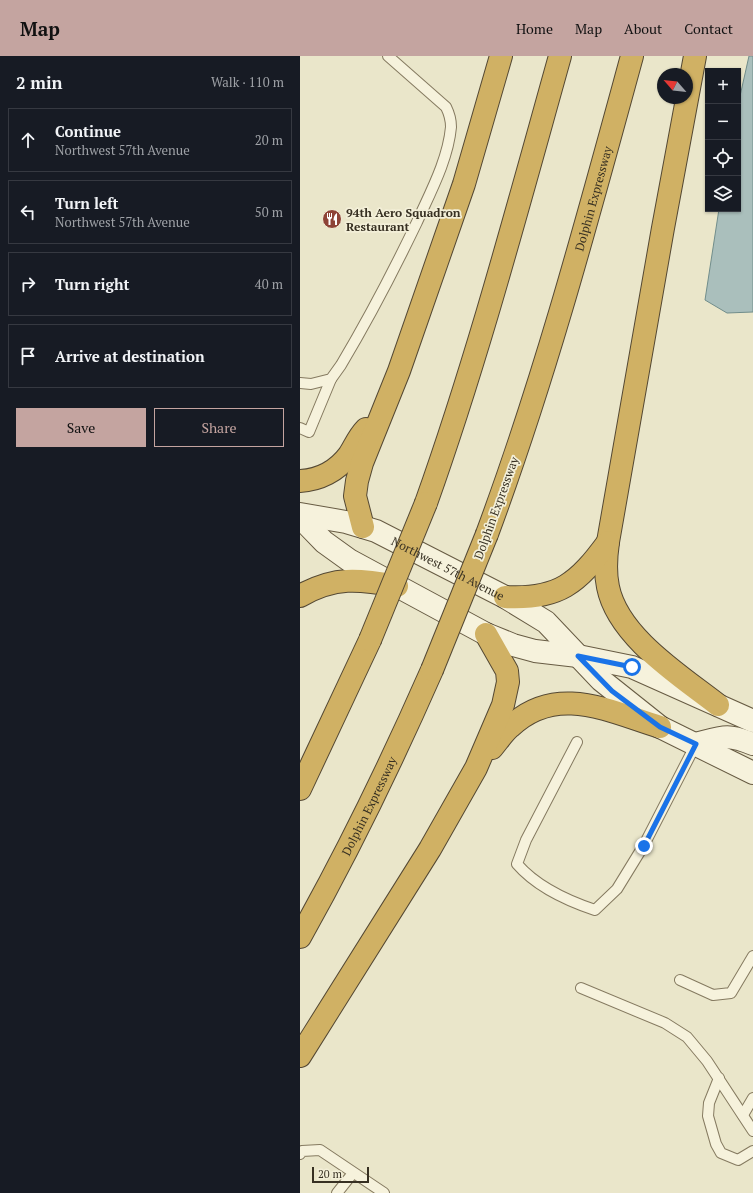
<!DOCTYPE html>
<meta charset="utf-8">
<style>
body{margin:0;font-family:"PT Serif",serif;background:#20242c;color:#f1f3f6}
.controls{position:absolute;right:12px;top:12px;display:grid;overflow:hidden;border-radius:0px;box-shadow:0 1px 3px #0004}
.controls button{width:36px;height:36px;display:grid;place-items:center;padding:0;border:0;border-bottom:1px solid #363941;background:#171b24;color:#f1f3f6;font:20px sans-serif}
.compass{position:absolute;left:357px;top:12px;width:36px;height:36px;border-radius:50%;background:#171b24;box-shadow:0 1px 3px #0004;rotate:298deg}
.scale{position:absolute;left:12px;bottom:10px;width:57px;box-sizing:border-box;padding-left:4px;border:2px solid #373022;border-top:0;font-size:11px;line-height:14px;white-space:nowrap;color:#373022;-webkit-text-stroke:3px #f3efd8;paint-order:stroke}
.stop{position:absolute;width:12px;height:12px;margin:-9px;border:3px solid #1a73e8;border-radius:50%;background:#fff}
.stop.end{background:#1a73e8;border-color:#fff;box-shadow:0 1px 4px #0008}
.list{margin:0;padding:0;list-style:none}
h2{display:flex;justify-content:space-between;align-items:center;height:52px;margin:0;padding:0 16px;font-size:17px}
h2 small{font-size:13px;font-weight:400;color:#9ea1a6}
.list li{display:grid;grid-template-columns:26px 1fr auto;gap:12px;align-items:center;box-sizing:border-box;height:64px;margin:0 8px 8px;padding:0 8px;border:1px solid #363941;border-radius:0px}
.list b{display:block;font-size:15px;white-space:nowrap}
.list p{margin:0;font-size:13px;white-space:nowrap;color:#9ea1a6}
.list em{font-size:13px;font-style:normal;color:#9ea1a6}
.actions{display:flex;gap:8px;padding:12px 16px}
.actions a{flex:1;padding:9px 0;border:1px solid #c4a4a0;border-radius:0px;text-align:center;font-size:14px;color:#c4a4a0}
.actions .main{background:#c4a4a0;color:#111}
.icon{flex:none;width:22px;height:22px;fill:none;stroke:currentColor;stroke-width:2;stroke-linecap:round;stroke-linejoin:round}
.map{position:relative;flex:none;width:453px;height:1137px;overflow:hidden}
header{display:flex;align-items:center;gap:24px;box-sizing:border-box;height:56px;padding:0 20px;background:#c4a4a0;color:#111}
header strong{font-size:19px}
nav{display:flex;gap:22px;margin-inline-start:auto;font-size:14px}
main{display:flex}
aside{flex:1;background:#171b24}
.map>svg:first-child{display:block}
</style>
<header>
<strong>Map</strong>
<nav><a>Home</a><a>Map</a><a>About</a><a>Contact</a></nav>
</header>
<main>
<aside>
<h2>2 min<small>Walk · 110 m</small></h2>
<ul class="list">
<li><svg class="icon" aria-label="ahead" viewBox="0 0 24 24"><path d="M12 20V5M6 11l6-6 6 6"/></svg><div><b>Continue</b><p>Northwest 57th Avenue</p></div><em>20 m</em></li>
<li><svg class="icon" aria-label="left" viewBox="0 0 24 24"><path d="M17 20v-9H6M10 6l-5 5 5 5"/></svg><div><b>Turn left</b><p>Northwest 57th Avenue</p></div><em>50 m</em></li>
<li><svg class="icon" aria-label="right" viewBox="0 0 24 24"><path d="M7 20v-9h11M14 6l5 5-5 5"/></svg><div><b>Turn right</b></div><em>40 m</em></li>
<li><svg class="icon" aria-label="arrive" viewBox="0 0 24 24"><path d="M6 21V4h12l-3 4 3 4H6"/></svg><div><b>Arrive at destination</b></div></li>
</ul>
<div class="actions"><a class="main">Save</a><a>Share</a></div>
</aside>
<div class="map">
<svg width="453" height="1137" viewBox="0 0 453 1137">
<rect width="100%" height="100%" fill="#eae6ca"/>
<!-- water -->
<polygon fill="#aabfbc" stroke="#718d8b" points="449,0 453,0 453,256 427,257 405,244 419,153 438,153 438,49"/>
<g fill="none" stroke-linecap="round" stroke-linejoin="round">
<!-- service casing -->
<g stroke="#857a60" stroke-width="12">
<g id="service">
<path d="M0,327L11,328L31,323L41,309C69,262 94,214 117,166C130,137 148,104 151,71C151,64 149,57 146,51L88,0"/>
<polyline points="0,372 9,376 31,323"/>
<path d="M277,686L226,784L217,808C236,830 268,845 295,854L317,833L344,789L396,688"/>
<polyline points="380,924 413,939 431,937 453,900"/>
<polyline points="281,932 365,967 387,981 407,1005 453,1075"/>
<polyline points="419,1022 409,1047 408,1060 416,1088 421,1097 438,1104 453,1095"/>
<polyline points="443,1059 453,1042"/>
<polyline points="0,1098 2,1095 20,1094 84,1137"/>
<polyline points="37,1137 53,1117"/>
</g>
</g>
<!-- secondary casing -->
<g stroke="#675b43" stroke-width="24">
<g id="secondary">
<path id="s1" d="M0,458L46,466L76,475L205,541L246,566L301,624L360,671L453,717"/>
<polyline points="0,461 24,486 49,504 186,578 213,589 235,595 278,600 332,611 453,665"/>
<path d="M396,688C422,681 427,677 453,688"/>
</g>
</g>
<!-- motorway casing -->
<g stroke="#544833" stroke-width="24">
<g id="motorway">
<path d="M395,0L363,172L308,486C306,500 305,517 308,531C318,581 381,620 418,649"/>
<path d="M0,425C19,424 37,415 49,399C55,390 58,381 66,373"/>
<path d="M126,447C178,301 218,150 260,0"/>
<polyline points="63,471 55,440 57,425 62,407 99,315 164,128 201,0"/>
<path id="s2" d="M187,478C245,322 288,161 332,0"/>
<path d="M0,540C35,520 59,523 97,530"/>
<path d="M205,541C259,544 278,527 308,486"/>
<path d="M192,692C198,685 203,677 210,671C256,627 308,655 360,671"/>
<polyline points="0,733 70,584"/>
<path id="s3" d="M0,881C49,794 92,705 132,614"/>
<polyline points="0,1000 130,793 176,712 203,649 208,626 207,615 186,578"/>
</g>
</g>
<!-- service -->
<use href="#service" stroke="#f6f2dc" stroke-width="10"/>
<!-- secondary -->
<use href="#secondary" stroke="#f6f2dc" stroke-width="22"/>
<!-- motorway -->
<use href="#motorway" stroke="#d0b164" stroke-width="22"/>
<!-- motorway-bridge casing -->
<g stroke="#544833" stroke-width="24" stroke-linecap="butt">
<g id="motorway-bridge">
<polyline points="70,584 126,447"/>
<polyline points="132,614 187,478"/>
</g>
</g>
<!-- motorway-bridge -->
<use href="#motorway-bridge" stroke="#d0b164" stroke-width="22"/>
</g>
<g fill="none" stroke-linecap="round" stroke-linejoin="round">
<!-- route -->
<polyline stroke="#1a73e8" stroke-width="5" points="332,611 278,600 312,635 360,671 396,688 344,790"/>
</g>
<!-- icons -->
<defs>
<g id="restaurant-disc" transform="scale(1)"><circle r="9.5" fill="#8e4336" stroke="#f3efd8"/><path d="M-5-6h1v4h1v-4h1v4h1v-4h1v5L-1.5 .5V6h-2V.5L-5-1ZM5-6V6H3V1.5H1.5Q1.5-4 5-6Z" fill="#fff"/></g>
</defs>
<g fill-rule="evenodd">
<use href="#restaurant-disc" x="32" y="163"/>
</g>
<g text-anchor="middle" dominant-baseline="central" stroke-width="3.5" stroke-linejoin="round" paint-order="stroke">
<!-- street labels -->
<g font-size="12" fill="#373022" stroke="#f3efd8">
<text stroke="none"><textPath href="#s2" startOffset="352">Dolphin Expressway</textPath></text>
<text transform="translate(196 452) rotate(-70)">Dolphin Expressway</text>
<text stroke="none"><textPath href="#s1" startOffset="159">Northwest 57th Avenue</textPath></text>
<text stroke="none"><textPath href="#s3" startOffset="148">Dolphin Expressway</textPath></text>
</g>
<!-- poi labels -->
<g font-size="12" font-weight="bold" fill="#373022" stroke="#f3efd8" text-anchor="start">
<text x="46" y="156">94th Aero Squadron<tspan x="46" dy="14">Restaurant</tspan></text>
</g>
</g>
</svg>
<div class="controls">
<button>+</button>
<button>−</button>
<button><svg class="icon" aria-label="locate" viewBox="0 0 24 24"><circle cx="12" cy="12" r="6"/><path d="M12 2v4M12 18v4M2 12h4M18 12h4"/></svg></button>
<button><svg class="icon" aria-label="layers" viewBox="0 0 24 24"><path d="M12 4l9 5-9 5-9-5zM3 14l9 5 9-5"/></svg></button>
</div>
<svg class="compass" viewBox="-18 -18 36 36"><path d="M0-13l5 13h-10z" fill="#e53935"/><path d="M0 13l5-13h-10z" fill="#9ea1a6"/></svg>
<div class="scale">20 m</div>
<div class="stop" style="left:332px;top:611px"></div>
<div class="stop end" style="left:344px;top:790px"></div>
</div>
</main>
